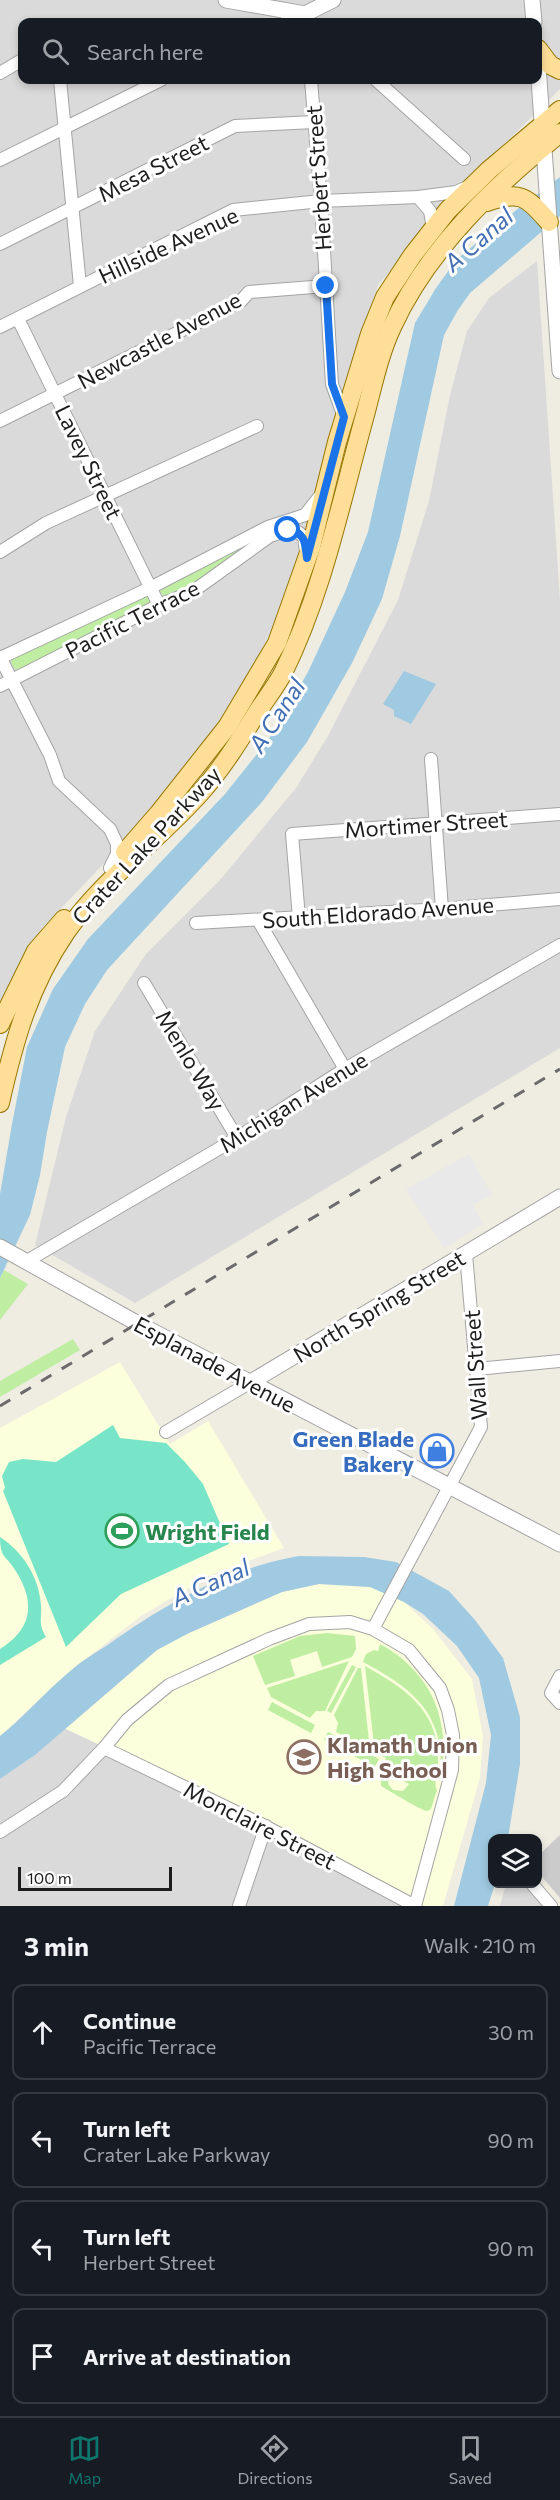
<!DOCTYPE html>
<meta charset="utf-8">
<style>
body{margin:0;font-family:Commissioner,sans-serif;background:#20242c;color:#f1f3f6}
.controls{position:absolute;right:18px;bottom:18px;display:grid;overflow:hidden;border-radius:12px;box-shadow:0 3px 9px #0003}
.controls button{width:54px;height:54px;display:grid;place-items:center;padding:0;border:0;border-bottom:2px solid #363941;background:#171b24;color:#f1f3f6;font:30px sans-serif}
.scale{position:absolute;left:18px;bottom:15px;width:154px;box-sizing:border-box;padding-left:6px;border:3px solid #1d1d1d;border-top:0;font-size:16px;line-height:21px;white-space:nowrap;color:#1d1d1d;-webkit-text-stroke:4px #fff;paint-order:stroke}
.stop{position:absolute;width:18px;height:18px;margin:-14px;border:4px solid #1a73e8;border-radius:50%;background:#fff}
.stop.end{background:#1a73e8;border-color:#fff;box-shadow:0 2px 6px #0008}
.list{margin:0;padding:0;list-style:none}
h2{display:flex;justify-content:space-between;align-items:center;height:78px;margin:0;padding:0 24px;font-size:26px}
h2 small{font-size:20px;font-weight:400;color:#9ea1a6}
.list li{display:grid;grid-template-columns:39px 1fr auto;gap:18px;align-items:center;box-sizing:border-box;height:96px;margin:0 12px 12px;padding:0 12px;border:2px solid #363941;border-radius:12px}
.list b{display:block;font-size:22px;white-space:nowrap}
.list p{margin:0;font-size:20px;white-space:nowrap;color:#9ea1a6}
.list em{font-size:20px;font-style:normal;color:#9ea1a6}
.icon{flex:none;width:33px;height:33px;fill:none;stroke:currentColor;stroke-width:2;stroke-linecap:round;stroke-linejoin:round}
.map{position:relative;flex:none;width:560px;height:1906px;overflow:hidden}
.search{position:absolute;background:#171b24;box-shadow:0 3px 9px #0003;left:18px;right:18px;top:18px;height:66px;display:flex;align-items:center;gap:15px;box-sizing:border-box;padding:0 21px;border-radius:12px;color:#9ea1a6;font-size:22px}
.sheet{height:510px;background:#171b24}
nav{display:flex;justify-content:space-around;align-items:center;box-sizing:border-box;height:84px;border-top:2px solid #363941;background:#171b24;font-size:16px;color:#9ea1a6}
nav a{display:grid;justify-items:center;gap:3px}
nav .on{color:#0f766e}
.map>svg:first-child{display:block}
</style>
<div class="map">
<svg width="560" height="1906" viewBox="0 0 560 1906">
<rect width="100%" height="100%" fill="#efece2"/>
<!-- residential -->
<g fill="#dbdada" fill-rule="evenodd">
<path d="M0,0H560V89L475,173L378,285L291,593L207,756L42,928L0,1009ZM22,22H538V80H22Z"/>
<polygon points="537,261 560,600 560,1048 135,1303 35,1245 66,1117 95,1031 146,954 220,880 296,788 328,736 398,600 429,501 450,395 467,331 489,298"/>
<polygon points="64,1728 327,1852 420,1902 419,1906 0,1906 0,1779 35,1755"/>
<polygon points="506,1884 526,1884 546,1906 500,1906"/>
</g>
<!-- education -->
<g fill="#fbffdb">
<polygon points="120,1362 170,1444 208,1421 284,1548 211,1575 141,1616 69,1672 0,1736 0,1428"/>
<polygon points="319,1584 370,1587 404,1602 433,1629 472,1679 483,1736 480,1778 443,1906 419,1906 420,1902 327,1852 64,1728 157,1650 189,1633 282,1592"/>
</g>
<!-- religious -->
<polygon fill="#cbcbcb" points="560,1835 560,1898 538,1872 538,1856"/>
<!-- grass -->
<g fill="#bfeea3" fill-rule="evenodd">
<path d="M240,545L242,548C223,562 185,597 163,596L159,590L161,585Z"/>
<polygon points="150,593 153,600 149,606 20,670 13,668 11,662 14,656"/>
<polygon points="4,1270 28,1284 0,1320 0,1278"/>
<polygon points="73,1339 80,1350 0,1397 0,1381"/>
<polygon points="327,1633 355,1636 356,1649 352,1657 322,1667 317,1651 290,1660 295,1676 265,1685 253,1656 300,1636"/>
<path d="M380,1644C432,1672 452,1722 440,1778C439,1770 442,1757 440,1747C433,1702 400,1682 363,1662L366,1654L374,1650L378,1651Z"/>
<polygon points="349,1661 325,1711 316,1711 310,1718 271,1697 267,1688"/>
<polygon points="352,1665 356,1667 331,1713 327,1711"/>
<path d="M365,1666C406,1689 440,1711 438,1764C438,1772 433,1784 437,1790L431,1809L427,1811C422,1811 390,1791 381,1786V1780L377,1775L386,1758L375,1753ZM390,1774L409,1784L403,1791L393,1790L388,1784Z"/>
<polygon points="358,1668 361,1668 370,1750 336,1732 338,1723 334,1715"/>
<polygon points="272,1702 315,1725 311,1733 268,1710"/>
<polygon points="328,1732 379,1759 370,1776 361,1771 365,1762 324,1740"/>
</g>
<!-- pitch -->
<g fill="#79e5c8">
<polygon points="113,1425 120,1438 166,1443 185,1462 203,1484 229,1544 121,1594 66,1647 3,1491 5,1488 2,1476 9,1462 23,1459 56,1462"/>
<path d="M0,1537C23,1552 39,1577 41,1605C42,1620 38,1623 46,1637L0,1665V1649C31,1630 36,1604 17,1573C7,1555 0,1560 0,1537Z"/>
</g>
<!-- parking -->
<polygon fill="#e9e9e9" points="469,1154 492,1195 473,1205 483,1224 444,1248 406,1189"/>
<!-- water -->
<g fill="#9fcae1">
<polygon points="560,177 560,216 470,293 458,310 444,335 400,536 382,599 352,663 307,742 262,802 107,970 85,1004 65,1047 47,1132 40,1175 30,1215 0,1278 0,1194 12,1124 27,1047 53,989 88,939 225,794 269,739 308,672 345,592 368,532 415,323 436,288 457,259 520,207"/>
<polygon points="404,671 436,684 411,724 394,716 394,710 383,704"/>
<path d="M299,1556L364,1557L396,1562L449,1591L475,1620L503,1658L520,1717V1764L508,1838H492V1884H495L488,1906H454L486,1783L491,1735L479,1678L457,1646L423,1614L404,1602L370,1587L319,1584L282,1592L189,1633L157,1650L35,1755L0,1779V1736C24,1717 44,1693 68,1673C80,1662 95,1653 109,1644C166,1603 229,1568 299,1556Z"/>
</g>
<g fill="none" stroke-linecap="round" stroke-linejoin="round">
<!-- minor casing -->
<g stroke="#a4a4a4" stroke-width="14">
<g id="minor">
<polyline points="285,22 305,14"/>
<polyline points="0,73 22,60"/>
<polyline points="60,80 80,286"/>
<polyline points="311,80 321,201 332,384 344,417"/>
<polyline points="376,80 464,159"/>
<polyline points="0,160 161,80"/>
<polyline points="418,197 430,211 433,229"/>
<polyline points="0,244 235,126 314,122"/>
<polyline points="18,319 159,605"/>
<polyline points="0,327 233,210 321,201 418,197 456,192 467,187"/>
<polyline points="0,421 241,301 249,292 326,286"/>
<polyline points="0,552 46,523 257,426"/>
<polyline points="0,657 50,755 59,781 110,829 117,844 117,854 110,868"/>
<polyline points="0,658 152,587 268,527 305,515 320,496"/>
<polyline points="0,686 159,605 192,592 270,536 288,530 298,532 304,537 306,552"/>
<polyline points="431,759 442,909"/>
<polyline points="299,918 292,834 560,814"/>
<polyline points="258,920 345,1069"/>
<polyline points="196,923 442,909 560,899"/>
<polyline points="144,983 237,1138"/>
<polyline points="27,1261 237,1138 345,1069 560,945"/>
<polyline points="477,1369 560,1361"/>
<polyline points="166,1432 251,1382"/>
<polyline points="373,1629 481,1427 466,1254"/>
<polyline points="560,1676 551,1693 560,1703"/>
<polyline points="104,1748 261,1824 415,1906"/>
<polyline points="0,1832 63,1791 104,1748 127,1720 169,1685 269,1639 309,1624 350,1622 373,1629 409,1650 440,1688 448,1710 453,1735 452,1770 415,1906"/>
<polyline points="532,1884 551,1906"/>
<polyline points="239,1906 266,1826"/>
</g>
</g>
<!-- tertiary casing -->
<g stroke="#a4a4a4" stroke-width="17">
<g id="tertiary">
<polyline points="226,0 305,14 333,0"/>
<polyline points="532,0 534,22"/>
<polyline points="538,66 560,371"/>
<polyline points="0,1247 133,1321 560,1544"/>
<polyline points="251,1382 560,1197"/>
</g>
</g>
<!-- primary casing -->
<g stroke="#967600" stroke-width="20">
<g id="primary">
<polyline points="538,49 550,65 560,70"/>
<path d="M487,202C522,190 526,197 549,222"/>
<polyline points="125,852 159,813 227,727 277,643 311,547 337,442 370,334 385,297 412,256 448,210 489,170 560,110"/>
<polyline points="0,1024 36,951 64,919"/>
<path d="M0,1103C14,1041 29,986 66,932C103,879 159,840 202,791C223,767 241,738 258,711C266,699 276,686 283,673C323,592 341,501 365,415C373,385 379,355 392,327C428,248 494,187 560,133"/>
</g>
</g>
<!-- minor -->
<use href="#minor" stroke="#fff" stroke-width="12"/>
<!-- tertiary -->
<use href="#tertiary" stroke="#fff" stroke-width="15"/>
<!-- primary -->
<use href="#primary" stroke="#ffdf97" stroke-width="18"/>
<!-- rail -->
<polyline stroke="#6b6b6b" stroke-width="3" stroke-dasharray="12 12" stroke-linecap="butt" points="0,1406 560,1069"/>
</g>
<g fill="none" stroke-linecap="round" stroke-linejoin="round">
<!-- route -->
<path stroke="#1a73e8" stroke-width="8" d="M288,530C306,533 305,543 307,558L344,417L332,384L326,286"/>
</g>
<!-- icons -->
<defs>
<g id="shop-ring" transform="scale(1.725)"><circle r="9.5" fill="#fff" stroke="#3f7fe0" stroke-width="1.5"/><path d="M-5-2.5h2.3a2.7 3.5 0 0 1 5.4 0H5L5.5 6h-11ZM-1.5-2.5h3a1.5 2.3 0 0 0-3 0Z" fill="#3f7fe0"/></g>
<g id="stadium-ring" transform="scale(1.725)"><circle r="9.5" fill="#fff" stroke="#2e9e5b" stroke-width="1.5"/><path d="M0-5a6.5 5 0 1 0 0 10a6.5 5 0 1 0 0-10ZM-3.5-1.8h7v3.6h-7Z" fill="#2e9e5b"/></g>
<g id="school-ring" transform="scale(1.725)"><circle r="9.5" fill="#fff" stroke="#8d6e63" stroke-width="1.5"/><path d="M0-5L7-2L0 1L-7-2ZM-4 1L0 2.5L4 1V4Q0 6-4 4Z" fill="#8d6e63"/></g>
</defs>
<g fill-rule="evenodd">
<use href="#shop-ring" x="437" y="1451"/>
<use href="#stadium-ring" x="122" y="1531"/>
<use href="#school-ring" x="304" y="1757"/>
</g>
<g text-anchor="middle" dominant-baseline="central" stroke-width="6" stroke-linejoin="round" paint-order="stroke">
<!-- street labels -->
<g font-size="22" fill="#1d1d1d" stroke="#fff">
<text transform="translate(153 168) rotate(-27)">Mesa Street</text>
<text transform="translate(318 178) rotate(-94)">Herbert Street</text>
<text transform="translate(168 245) rotate(-25)">Hillside Avenue</text>
<text transform="translate(159 340) rotate(-28)">Newcastle Avenue</text>
<text transform="translate(89 462) rotate(64)">Lavey Street</text>
<text transform="translate(132 619) rotate(-27)">Pacific Terrace</text>
<text transform="translate(426 824) rotate(-4)">Mortimer Street</text>
<text transform="translate(146 845) rotate(-47)">Crater Lake Parkway</text>
<text transform="translate(378 912) rotate(-4)">South Eldorado Avenue</text>
<text transform="translate(191 1060) rotate(59)">Menlo Way</text>
<text transform="translate(293 1102) rotate(-32)">Michigan Avenue</text>
<text transform="translate(379 1306) rotate(-31)">North Spring Street</text>
<text transform="translate(215 1364) rotate(28)">Esplanade Avenue</text>
<text transform="translate(475 1365) rotate(-94)">Wall Street</text>
<text transform="translate(260 1825) rotate(27)">Monclaire Street</text>
</g>
<!-- shop labels -->
<g font-size="22" font-weight="bold" fill="#366cbe" stroke="#fff" text-anchor="end">
<text x="414" y="1438">Green Blade<tspan x="414" dy="25">Bakery</tspan></text>
</g>
<!-- leisure labels -->
<g font-size="22" font-weight="bold" fill="#27864d" stroke="#fff" text-anchor="start">
<text x="145" y="1531">Wright Field</text>
</g>
<!-- education labels -->
<g font-size="22" font-weight="bold" fill="#785e54" stroke="#fff" text-anchor="start">
<text x="327" y="1744">Klamath Union<tspan x="327" dy="25">High School</tspan></text>
</g>
<!-- water labels -->
<g font-size="24" font-style="italic" fill="#426eb4" stroke="#fff">
<text transform="translate(478 239) rotate(-41)">A Canal</text>
<text transform="translate(276 715) rotate(-57)">A Canal</text>
<text transform="translate(210 1582) rotate(-24)">A Canal</text>
</g>
</g>
</svg>
<div class="controls">
<button><svg class="icon" aria-label="layers" viewBox="0 0 24 24"><path d="M12 4l9 5-9 5-9-5zM3 14l9 5 9-5"/></svg></button>
</div>
<div class="scale">100 m</div>
<div class="stop" style="left:288px;top:530px"></div>
<div class="stop end" style="left:326px;top:286px"></div>
<div class="search"><svg class="icon" aria-label="search" viewBox="0 0 24 24"><circle cx="10" cy="10" r="6"/><path d="M15 15l6 6"/></svg>Search here</div>
</div>
<section class="sheet">
<h2>3 min<small>Walk · 210 m</small></h2>
<ul class="list">
<li><svg class="icon" aria-label="ahead" viewBox="0 0 24 24"><path d="M12 20V5M6 11l6-6 6 6"/></svg><div><b>Continue</b><p>Pacific Terrace</p></div><em>30 m</em></li>
<li><svg class="icon" aria-label="left" viewBox="0 0 24 24"><path d="M17 20v-9H6M10 6l-5 5 5 5"/></svg><div><b>Turn left</b><p>Crater Lake Parkway</p></div><em>90 m</em></li>
<li><svg class="icon" aria-label="left" viewBox="0 0 24 24"><path d="M17 20v-9H6M10 6l-5 5 5 5"/></svg><div><b>Turn left</b><p>Herbert Street</p></div><em>90 m</em></li>
<li><svg class="icon" aria-label="arrive" viewBox="0 0 24 24"><path d="M6 21V4h12l-3 4 3 4H6"/></svg><div><b>Arrive at destination</b></div></li>
</ul>
</section>
<nav>
<a class="on"><svg class="icon" aria-label="map" viewBox="0 0 24 24"><path d="M3 6l6-2 6 2 6-2v14l-6 2-6-2-6 2zM9 4v14M15 6v14"/></svg>Map</a>
<a><svg class="icon" aria-label="directions" viewBox="0 0 24 24"><path d="M12 3l9 9-9 9-9-9zM9 14v-3h6M13 9l2 2-2 2"/></svg>Directions</a>
<a><svg class="icon" aria-label="saved" viewBox="0 0 24 24"><path d="M7 4h10v16l-5-4-5 4z"/></svg>Saved</a>
</nav>
